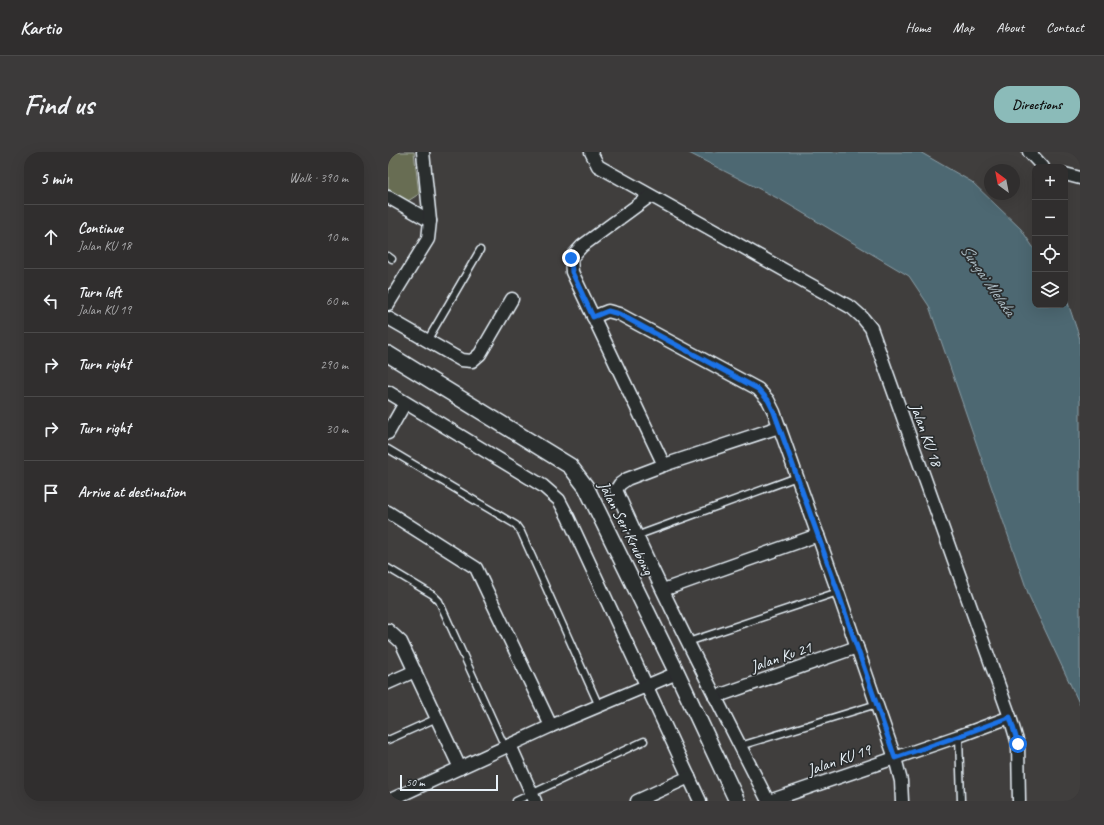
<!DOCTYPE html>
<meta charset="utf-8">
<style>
body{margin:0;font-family:Caveat,sans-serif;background:#3c3a3a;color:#f1f3f6}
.controls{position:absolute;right:12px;top:12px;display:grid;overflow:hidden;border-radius:8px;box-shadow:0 4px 16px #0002}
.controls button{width:36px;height:36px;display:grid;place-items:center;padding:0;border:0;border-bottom:1px solid #4b4a4a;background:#302e2e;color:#f1f3f6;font:20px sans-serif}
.compass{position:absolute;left:596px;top:12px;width:36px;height:36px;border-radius:50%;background:#302e2e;box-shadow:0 4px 16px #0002;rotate:328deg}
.scale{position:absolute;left:12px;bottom:10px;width:98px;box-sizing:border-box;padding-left:4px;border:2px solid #e8f1f8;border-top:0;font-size:11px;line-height:14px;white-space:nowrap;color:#e8f1f8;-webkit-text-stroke:3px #2a2d2e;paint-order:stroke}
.stop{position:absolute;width:12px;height:12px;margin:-9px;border:3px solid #1a73e8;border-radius:50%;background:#fff}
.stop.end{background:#1a73e8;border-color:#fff;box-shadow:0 1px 4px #0008}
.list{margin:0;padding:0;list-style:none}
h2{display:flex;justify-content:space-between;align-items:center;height:52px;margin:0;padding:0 16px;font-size:17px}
h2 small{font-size:13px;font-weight:400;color:#a8a8aa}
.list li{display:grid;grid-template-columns:26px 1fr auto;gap:12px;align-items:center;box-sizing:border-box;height:64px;padding:0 16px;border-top:1px solid #4b4a4a}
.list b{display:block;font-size:15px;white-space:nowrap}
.list p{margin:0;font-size:13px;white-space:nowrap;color:#a8a8aa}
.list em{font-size:13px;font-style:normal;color:#a8a8aa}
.icon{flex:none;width:22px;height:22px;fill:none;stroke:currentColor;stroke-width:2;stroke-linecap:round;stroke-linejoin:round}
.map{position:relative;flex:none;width:692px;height:649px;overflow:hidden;border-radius:16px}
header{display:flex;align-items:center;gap:24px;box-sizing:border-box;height:56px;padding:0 20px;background:#302e2e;border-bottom:1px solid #4b4a4a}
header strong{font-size:19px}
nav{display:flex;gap:22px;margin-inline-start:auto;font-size:14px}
.intro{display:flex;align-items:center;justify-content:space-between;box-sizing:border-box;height:96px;padding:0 24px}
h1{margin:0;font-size:28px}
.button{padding:10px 18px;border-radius:16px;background:#8bbbb9;color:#111;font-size:14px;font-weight:700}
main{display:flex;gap:24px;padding:0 24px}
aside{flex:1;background:#302e2e;border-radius:16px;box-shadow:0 4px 16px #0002}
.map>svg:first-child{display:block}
</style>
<header>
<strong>Kartio</strong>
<nav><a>Home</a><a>Map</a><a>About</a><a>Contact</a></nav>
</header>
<div class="intro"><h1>Find us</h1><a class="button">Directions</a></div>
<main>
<aside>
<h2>5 min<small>Walk · 390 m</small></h2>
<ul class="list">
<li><svg class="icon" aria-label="ahead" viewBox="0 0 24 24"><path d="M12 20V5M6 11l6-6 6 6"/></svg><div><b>Continue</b><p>Jalan KU 18</p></div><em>10 m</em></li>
<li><svg class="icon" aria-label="left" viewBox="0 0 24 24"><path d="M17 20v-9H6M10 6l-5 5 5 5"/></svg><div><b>Turn left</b><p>Jalan KU 19</p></div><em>60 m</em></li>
<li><svg class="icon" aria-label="right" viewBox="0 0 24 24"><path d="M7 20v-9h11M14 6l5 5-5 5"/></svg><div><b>Turn right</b></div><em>290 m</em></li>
<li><svg class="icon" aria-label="right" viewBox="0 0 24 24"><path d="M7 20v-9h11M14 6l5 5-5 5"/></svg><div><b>Turn right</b></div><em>30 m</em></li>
<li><svg class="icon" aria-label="arrive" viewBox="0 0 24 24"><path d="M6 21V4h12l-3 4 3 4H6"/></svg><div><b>Arrive at destination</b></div></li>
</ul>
</aside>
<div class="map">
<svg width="692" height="649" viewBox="0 0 692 649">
<rect width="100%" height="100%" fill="#403e3d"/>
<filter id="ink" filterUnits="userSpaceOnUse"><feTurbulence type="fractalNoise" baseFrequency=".025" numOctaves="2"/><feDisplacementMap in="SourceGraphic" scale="8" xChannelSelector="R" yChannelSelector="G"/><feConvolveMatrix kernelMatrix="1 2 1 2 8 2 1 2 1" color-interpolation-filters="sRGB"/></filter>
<g filter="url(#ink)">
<!-- green -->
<polygon fill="#676d53" stroke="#a8afa6" points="0,0 26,0 31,42 20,49 0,37"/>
<!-- water -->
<polygon fill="#4d6872" stroke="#8b9fa8" points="299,0 532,0 584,30 633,77 647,98 647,153 677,153 677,142 692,187 692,553 641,444 541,154 521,124 393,48"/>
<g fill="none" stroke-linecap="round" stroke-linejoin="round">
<!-- service casing -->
<g stroke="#e8f1f8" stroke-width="9">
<g id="service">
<polyline points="0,104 4,107"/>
<polyline points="39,189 92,98"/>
<polyline points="0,297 128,373 133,380 211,554"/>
<polyline points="248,384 409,325"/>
<polyline points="0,416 45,443 51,449 117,595"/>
<polyline points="300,490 450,440"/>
<polyline points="571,584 573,649"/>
<polyline points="0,588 49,566"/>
<polyline points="352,594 489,552"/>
<polyline points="128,649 256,589"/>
</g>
</g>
<!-- minor casing -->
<g stroke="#e8f1f8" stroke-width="15">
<g id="minor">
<polyline points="203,0 210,14 464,156 474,165 483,176 622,565 630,592 631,649"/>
<polyline points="641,0 655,15"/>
<polyline points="677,22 692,26"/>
<polyline points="262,44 194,94 183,106 184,120 276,313"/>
<polyline points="0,45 42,69"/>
<polyline points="0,152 40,87 42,69 35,0"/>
<polyline points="205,165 220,159 231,162 370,237 380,248 386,260 450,440 507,606 513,629 514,649"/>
<polyline points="0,166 73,208 84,209 92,202 124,147"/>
<polyline points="0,240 155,334 171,348 180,365 312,649"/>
<polyline points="0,281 17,251"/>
<polyline points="0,360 88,416 163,574"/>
<polyline points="275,438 430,383"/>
<polyline points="0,478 13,490 72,616"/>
<polyline points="0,531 27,519"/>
<polyline points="327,545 469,495"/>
<polyline points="122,593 147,649"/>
<polyline points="0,649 163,574 289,521"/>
<polyline points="249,649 301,625"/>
<path d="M380,649C328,546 275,444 228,338L232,332L239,327L276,313L391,275"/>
<polyline points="381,649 571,584 622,565"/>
</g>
</g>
<!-- tertiary casing -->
<g stroke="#e8f1f8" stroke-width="18">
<polyline id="tertiary" points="0,202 182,314 198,335 289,521 349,649"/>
</g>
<!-- service -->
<use href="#service" stroke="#2a2d2e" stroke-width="6"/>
<!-- minor -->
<use href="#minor" stroke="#2a2d2e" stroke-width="12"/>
<!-- tertiary -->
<use href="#tertiary" stroke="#2a2d2e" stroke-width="15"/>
</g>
</g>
<g fill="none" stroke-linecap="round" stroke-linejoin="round" filter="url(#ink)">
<!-- route -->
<polyline stroke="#1a73e8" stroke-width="5" points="183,106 184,120 205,165 220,159 231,162 370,237 380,248 386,260 450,440 507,606 571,584 622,565 630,592"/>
</g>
<g text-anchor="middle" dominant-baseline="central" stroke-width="3.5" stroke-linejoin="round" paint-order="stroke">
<!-- street labels -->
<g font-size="16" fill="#e8f1f8" stroke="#2a2d2e">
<text transform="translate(538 283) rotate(70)">Jalan KU 18</text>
<text transform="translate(238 376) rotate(63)">Jalan Seri Krubong</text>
<text transform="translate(393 505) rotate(-19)">Jalan Ku 21</text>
<text transform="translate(451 608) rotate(-19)">Jalan KU 19</text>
</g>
<!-- water labels -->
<g font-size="17" font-style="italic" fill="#aabac2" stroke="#2a2d2e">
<text transform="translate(600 128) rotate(55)">Sungai Melaka</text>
</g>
</g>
</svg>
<div class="controls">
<button>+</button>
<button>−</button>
<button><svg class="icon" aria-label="locate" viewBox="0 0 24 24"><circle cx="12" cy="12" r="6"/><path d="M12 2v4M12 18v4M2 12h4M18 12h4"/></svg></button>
<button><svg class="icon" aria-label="layers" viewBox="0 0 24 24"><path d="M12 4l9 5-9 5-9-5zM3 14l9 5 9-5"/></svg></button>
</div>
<svg class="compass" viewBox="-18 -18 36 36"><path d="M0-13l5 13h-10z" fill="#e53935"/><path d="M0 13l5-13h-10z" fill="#a8a8aa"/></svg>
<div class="scale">50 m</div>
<div class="stop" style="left:630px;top:592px"></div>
<div class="stop end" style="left:183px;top:106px"></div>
</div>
</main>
